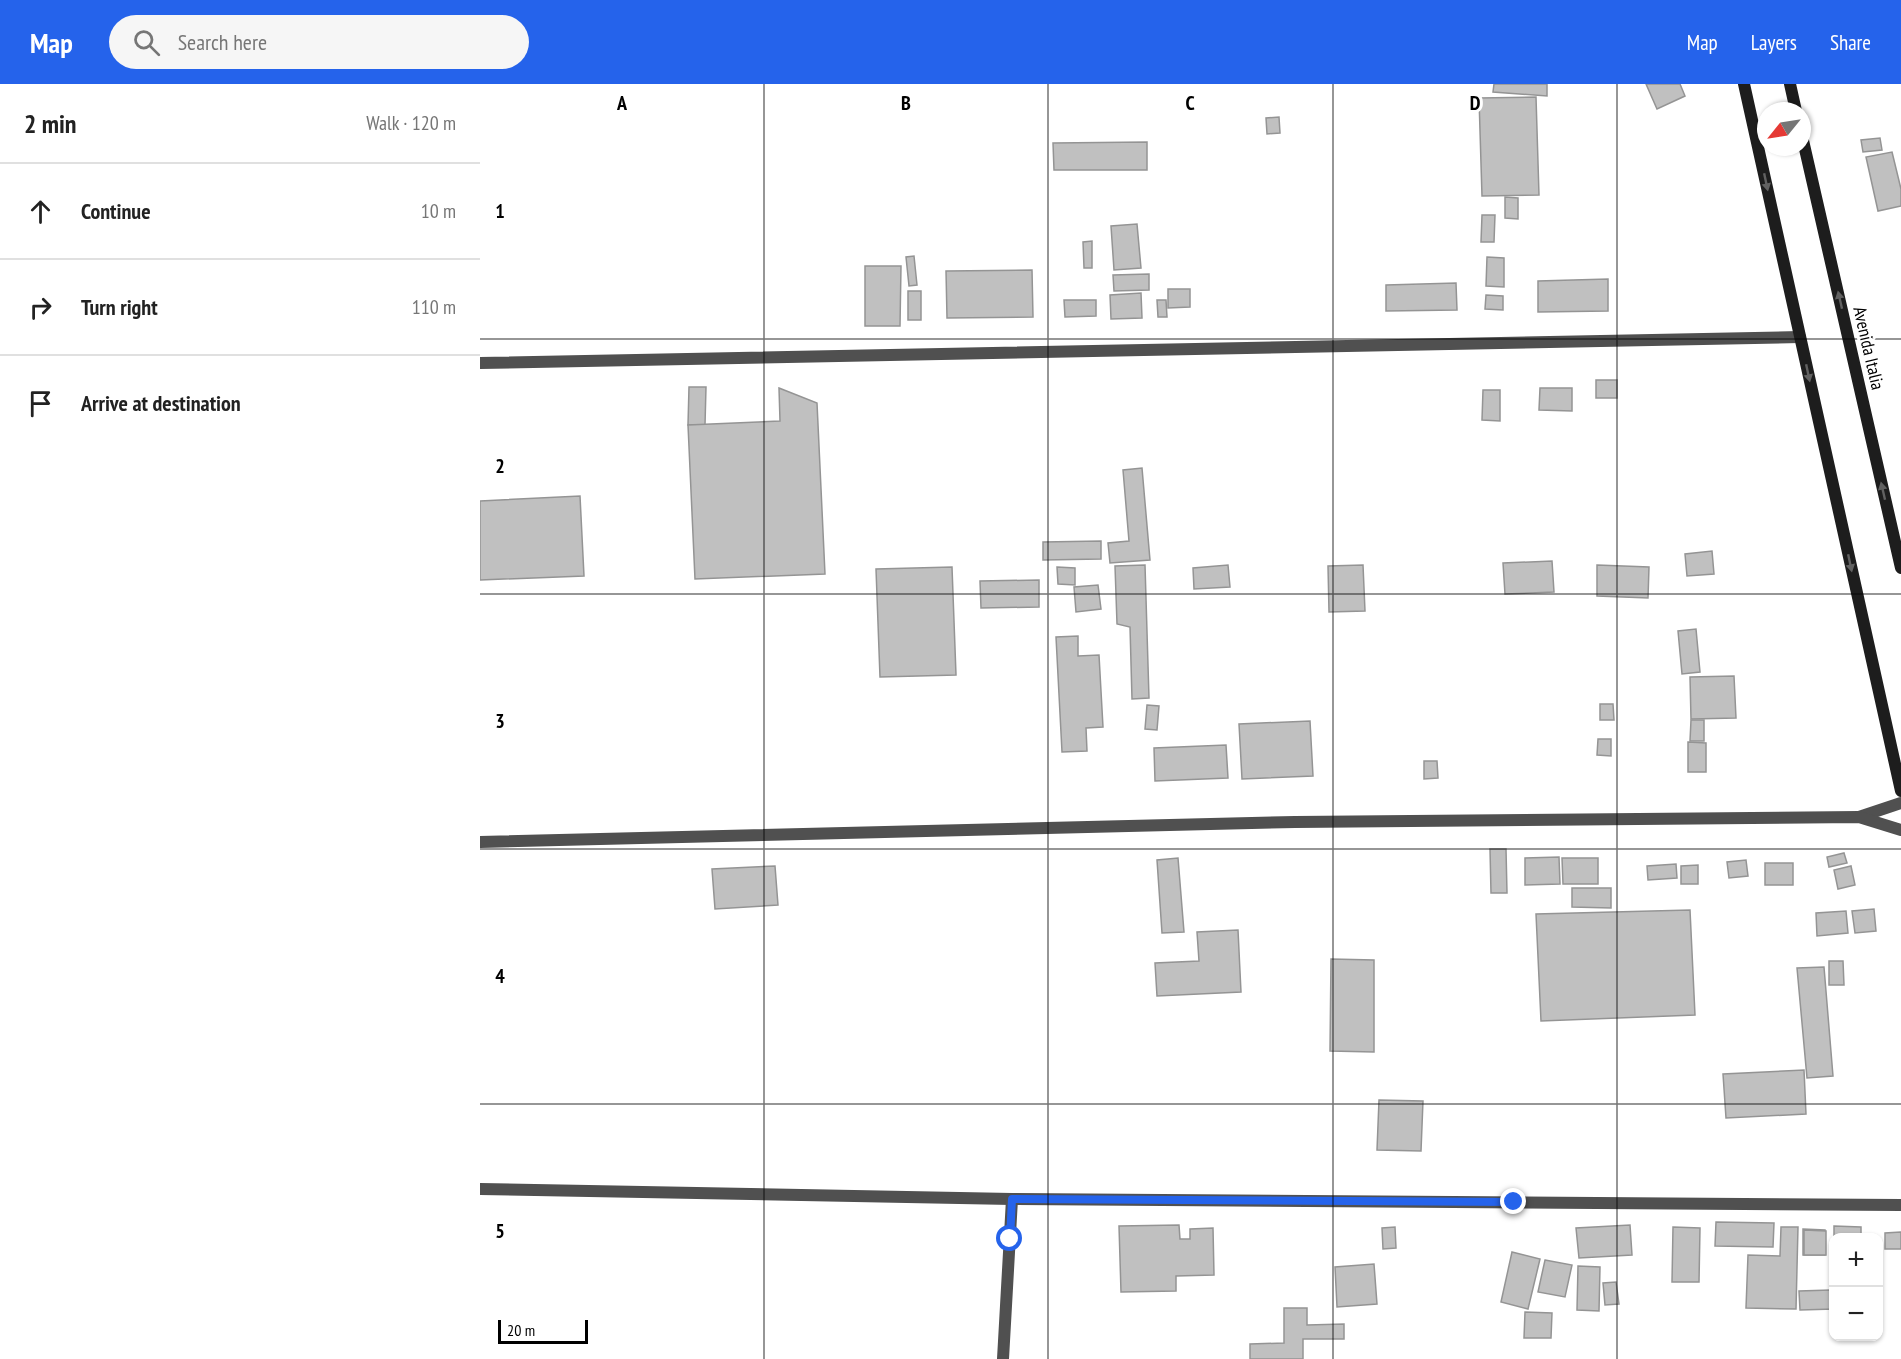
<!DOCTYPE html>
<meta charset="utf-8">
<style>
body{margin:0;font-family:"PT Sans Narrow",sans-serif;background:#f6f6f6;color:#222}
.controls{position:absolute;right:18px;bottom:18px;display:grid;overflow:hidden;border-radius:12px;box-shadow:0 2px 4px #0004}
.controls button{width:54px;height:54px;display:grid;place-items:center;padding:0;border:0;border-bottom:2px solid #e0e0e0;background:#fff;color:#222;font:30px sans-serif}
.compass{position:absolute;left:1277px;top:18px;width:54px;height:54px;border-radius:50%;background:#fff;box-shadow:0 2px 4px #0004;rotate:240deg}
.scale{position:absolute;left:18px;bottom:15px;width:90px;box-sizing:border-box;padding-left:6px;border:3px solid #000;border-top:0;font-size:16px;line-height:21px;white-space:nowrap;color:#000;-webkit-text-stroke:4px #fff;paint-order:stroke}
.stop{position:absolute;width:18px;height:18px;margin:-14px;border:4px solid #2563eb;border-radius:50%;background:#fff}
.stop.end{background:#2563eb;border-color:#fff;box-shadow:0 2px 6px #0008}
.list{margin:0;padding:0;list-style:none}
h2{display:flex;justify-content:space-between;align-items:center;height:78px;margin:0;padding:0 24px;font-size:26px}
h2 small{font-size:20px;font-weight:400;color:#767676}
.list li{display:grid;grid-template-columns:39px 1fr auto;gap:18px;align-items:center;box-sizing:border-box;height:96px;padding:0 24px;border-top:2px solid #e0e0e0}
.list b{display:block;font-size:22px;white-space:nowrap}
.list em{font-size:20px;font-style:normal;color:#767676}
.icon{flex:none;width:33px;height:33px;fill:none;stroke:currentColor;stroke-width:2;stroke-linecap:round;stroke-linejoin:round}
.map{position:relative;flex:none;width:1421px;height:1275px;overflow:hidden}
header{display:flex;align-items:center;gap:36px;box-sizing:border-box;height:84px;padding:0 30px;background:#2563eb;color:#fff}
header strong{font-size:28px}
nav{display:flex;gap:33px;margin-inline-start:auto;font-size:21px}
.search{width:420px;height:54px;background:#f6f6f6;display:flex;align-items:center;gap:15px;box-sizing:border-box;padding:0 21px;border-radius:33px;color:#767676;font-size:22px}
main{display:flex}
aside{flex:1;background:#fff}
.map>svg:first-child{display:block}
</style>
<header>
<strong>Map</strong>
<div class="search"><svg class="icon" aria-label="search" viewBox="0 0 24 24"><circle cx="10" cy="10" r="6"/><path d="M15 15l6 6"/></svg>Search here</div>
<nav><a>Map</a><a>Layers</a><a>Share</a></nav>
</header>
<main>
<aside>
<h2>2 min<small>Walk · 120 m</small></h2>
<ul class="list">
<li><svg class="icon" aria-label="ahead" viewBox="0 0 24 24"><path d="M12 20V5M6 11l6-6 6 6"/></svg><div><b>Continue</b></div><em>10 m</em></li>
<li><svg class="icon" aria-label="right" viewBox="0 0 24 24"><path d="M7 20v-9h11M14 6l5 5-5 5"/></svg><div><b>Turn right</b></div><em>110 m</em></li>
<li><svg class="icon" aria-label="arrive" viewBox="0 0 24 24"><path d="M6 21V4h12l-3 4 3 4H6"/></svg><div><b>Arrive at destination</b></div></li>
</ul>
</aside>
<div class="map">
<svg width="1421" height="1275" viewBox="0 0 1421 1275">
<rect width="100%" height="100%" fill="#fff"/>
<!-- building -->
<g fill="#c0c0c0" stroke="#949494" stroke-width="1.5">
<polygon points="1014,0 1067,0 1067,12 1013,8"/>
<polygon points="1166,0 1200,0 1205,12 1177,25"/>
<polygon points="1056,13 1059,111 1002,112 999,14"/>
<polygon points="799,33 800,49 787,50 786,34"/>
<polygon points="1400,54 1402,66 1383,68 1381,56"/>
<polygon points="667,58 667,86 574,86 573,59"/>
<polygon points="1412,68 1421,105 1421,122 1398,127 1386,73"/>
<polygon points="1025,113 1038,114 1038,135 1025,134"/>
<polygon points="1002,131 1015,131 1014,158 1001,158"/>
<polygon points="657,140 661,184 634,186 631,142"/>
<polygon points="612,157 612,184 604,184 603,158"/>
<polygon points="434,172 437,201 429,202 426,173"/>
<polygon points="1007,173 1024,174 1024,203 1006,202"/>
<polygon points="385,182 421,182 420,242 385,242"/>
<polygon points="552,186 553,233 467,234 466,187"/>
<polygon points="669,190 669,206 634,207 633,191"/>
<polygon points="1128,195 1128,227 1058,228 1058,197"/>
<polygon points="976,199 977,226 906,227 906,201"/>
<polygon points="688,205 710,205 710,223 688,224"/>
<rect x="428" y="207" width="13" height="29"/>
<polygon points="661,209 662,234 631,235 630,211"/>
<polygon points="1006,211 1023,212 1023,226 1005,225"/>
<polygon points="584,216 616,216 616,232 585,233"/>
<polygon points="677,216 686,216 687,233 678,233"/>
<rect x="1116" y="296" width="21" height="18"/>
<polygon points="209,303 226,303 225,341 208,341"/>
<polygon points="299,304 337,319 345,490 215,495 208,341 300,337"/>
<polygon points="1060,304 1092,304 1092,327 1059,326"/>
<polygon points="1003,306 1020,306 1020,337 1002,336"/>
<polygon points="662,384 670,476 630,479 628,459 649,457 643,386"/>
<polygon points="100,412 104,492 0,496 0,417"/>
<polygon points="621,457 621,475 563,476 563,458"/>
<polygon points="1232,467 1234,490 1207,492 1205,470"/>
<polygon points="1072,477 1074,508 1025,510 1023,479"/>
<polygon points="665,481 669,614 652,615 650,543 637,540 635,482"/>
<polygon points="748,481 750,503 714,505 713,484"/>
<polygon points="883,481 885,527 849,528 848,482"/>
<polygon points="1117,481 1169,483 1168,514 1117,512"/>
<polygon points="472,483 476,591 400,593 396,485"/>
<polygon points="577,483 595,484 595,501 578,500"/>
<polygon points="559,496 559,523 501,524 500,497"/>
<polygon points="618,501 621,525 596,528 594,503"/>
<polygon points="1216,545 1220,588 1202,590 1198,547"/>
<polygon points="598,552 598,572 619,571 623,643 606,644 607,667 582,668 576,553"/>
<polygon points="1254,592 1256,634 1211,635 1210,593"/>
<polygon points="1120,620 1133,620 1134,636 1120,636"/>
<polygon points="667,621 679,622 677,646 665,645"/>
<polygon points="1211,636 1224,636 1224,657 1210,657"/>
<polygon points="830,637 833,692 762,695 759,640"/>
<polygon points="1118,655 1131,655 1131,672 1117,671"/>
<polygon points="1208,658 1226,659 1226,688 1208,688"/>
<polygon points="746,661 748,694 675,697 674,664"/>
<polygon points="944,677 957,677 958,694 944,695"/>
<polygon points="1010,765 1026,765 1027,809 1011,809"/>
<polygon points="1364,769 1367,779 1349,783 1347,773"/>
<polygon points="1079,773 1080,800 1045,801 1045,774"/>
<polygon points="698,774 704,848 682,849 677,776"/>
<polygon points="1082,774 1118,774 1118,800 1083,800"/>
<polygon points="1266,776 1268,792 1249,794 1247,778"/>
<rect x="1285" y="779" width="28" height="22"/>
<polygon points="1196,780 1197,794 1168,796 1167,782"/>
<polygon points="1218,781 1218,800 1201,800 1201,782"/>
<polygon points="295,782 298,821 235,825 232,785"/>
<polygon points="1371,782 1375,801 1358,805 1354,786"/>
<polygon points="1092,804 1131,804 1131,824 1092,823"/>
<polygon points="1394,825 1396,847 1375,849 1372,827"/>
<polygon points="1210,826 1215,931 1061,937 1056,830"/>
<polygon points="1366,827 1368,849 1337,852 1336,829"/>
<polygon points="758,846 761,908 677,912 675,879 719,877 717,848"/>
<polygon points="851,875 894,876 894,968 850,967"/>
<polygon points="1349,877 1363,877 1364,901 1349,901"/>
<polygon points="1344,883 1353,992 1327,994 1317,884"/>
<polygon points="1324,986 1326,1030 1246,1034 1243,990"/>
<polygon points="899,1016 943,1017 941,1067 897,1066"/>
<polygon points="1236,1138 1294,1139 1293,1163 1235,1162"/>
<polygon points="699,1141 700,1155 710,1155 710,1145 733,1144 734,1191 696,1192 696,1207 641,1208 639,1142"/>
<polygon points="1150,1141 1152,1171 1099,1174 1096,1144"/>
<polygon points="1354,1142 1381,1143 1381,1154 1354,1154"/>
<polygon points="915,1143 916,1164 903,1165 902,1144"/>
<polygon points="1193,1143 1220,1144 1219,1198 1192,1198"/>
<polygon points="1301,1143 1318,1143 1316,1225 1266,1224 1268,1171 1300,1172"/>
<polygon points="1323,1145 1345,1146 1345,1171 1323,1171"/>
<polygon points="1324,1146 1346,1147 1346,1171 1324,1171"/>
<polygon points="1421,1148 1421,1165 1405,1165 1405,1149"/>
<polygon points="1032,1168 1060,1175 1048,1225 1021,1218"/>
<polygon points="1065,1176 1092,1181 1085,1213 1058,1208"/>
<polygon points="894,1180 897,1220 857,1223 855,1183"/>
<polygon points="1098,1182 1120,1183 1119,1227 1097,1226"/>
<polygon points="1136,1198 1139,1220 1125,1221 1123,1199"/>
<polygon points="1351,1206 1354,1206 1354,1225 1320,1226 1319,1207"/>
<polygon points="804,1224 827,1224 827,1241 864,1240 864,1255 823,1255 823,1275 770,1275 770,1260 804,1259"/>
<polygon points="1045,1228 1072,1229 1071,1254 1044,1254"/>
</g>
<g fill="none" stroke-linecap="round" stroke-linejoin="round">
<!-- minor -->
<g stroke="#505050" stroke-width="12">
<polyline points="0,279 1320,253"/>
<polyline points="1379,733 1421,719"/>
<polyline points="0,758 815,738 1379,733 1421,746"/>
<polyline points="0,1105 532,1115 1421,1121"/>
<polyline points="523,1275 532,1115"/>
</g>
<!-- secondary -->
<g stroke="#1d1d1d" stroke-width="12">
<polyline points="1264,0 1421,707"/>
<polyline points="1310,0 1316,27"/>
<polyline points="1322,52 1421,484"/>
</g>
</g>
<!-- one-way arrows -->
<defs><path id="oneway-solid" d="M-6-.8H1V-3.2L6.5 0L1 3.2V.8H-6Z" transform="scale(1.5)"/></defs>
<g fill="#616161">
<use href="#oneway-solid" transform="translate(1286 98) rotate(78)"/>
<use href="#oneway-solid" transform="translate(1360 216) rotate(-103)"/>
<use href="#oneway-solid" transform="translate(1328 289) rotate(78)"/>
<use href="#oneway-solid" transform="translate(1403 407) rotate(-103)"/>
<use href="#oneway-solid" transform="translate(1370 479) rotate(78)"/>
</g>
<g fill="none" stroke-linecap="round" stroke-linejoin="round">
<!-- route -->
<polyline stroke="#2563eb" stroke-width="8" points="530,1155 532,1115 1034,1118"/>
</g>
<!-- grid -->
<path fill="none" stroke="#000" stroke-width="1.5" stroke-opacity="0.55" d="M284,0V1275M568,0V1275M853,0V1275M1137,0V1275M0,255H1421M0,510H1421M0,765H1421M0,1020H1421"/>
<g text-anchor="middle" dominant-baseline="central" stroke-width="6" stroke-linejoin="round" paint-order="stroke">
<!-- street labels -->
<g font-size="18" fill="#000" stroke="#fff">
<text transform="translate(1389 264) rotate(77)">Avenida Italia</text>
</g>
</g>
<g font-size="20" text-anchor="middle" font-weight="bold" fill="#000" stroke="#fff" stroke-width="6" stroke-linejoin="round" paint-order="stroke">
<text x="142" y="26">A</text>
<text x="426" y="26">B</text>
<text x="710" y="26">C</text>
<text x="995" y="26">D</text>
<text x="20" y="134">1</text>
<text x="20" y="389">2</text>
<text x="20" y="644">3</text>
<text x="20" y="899">4</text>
<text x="20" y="1154">5</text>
</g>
</svg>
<div class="controls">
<button>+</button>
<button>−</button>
</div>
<svg class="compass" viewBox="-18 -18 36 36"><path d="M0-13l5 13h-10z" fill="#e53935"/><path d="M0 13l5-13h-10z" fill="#767676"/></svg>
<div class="scale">20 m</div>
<div class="stop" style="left:530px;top:1155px"></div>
<div class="stop end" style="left:1034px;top:1118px"></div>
</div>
</main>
